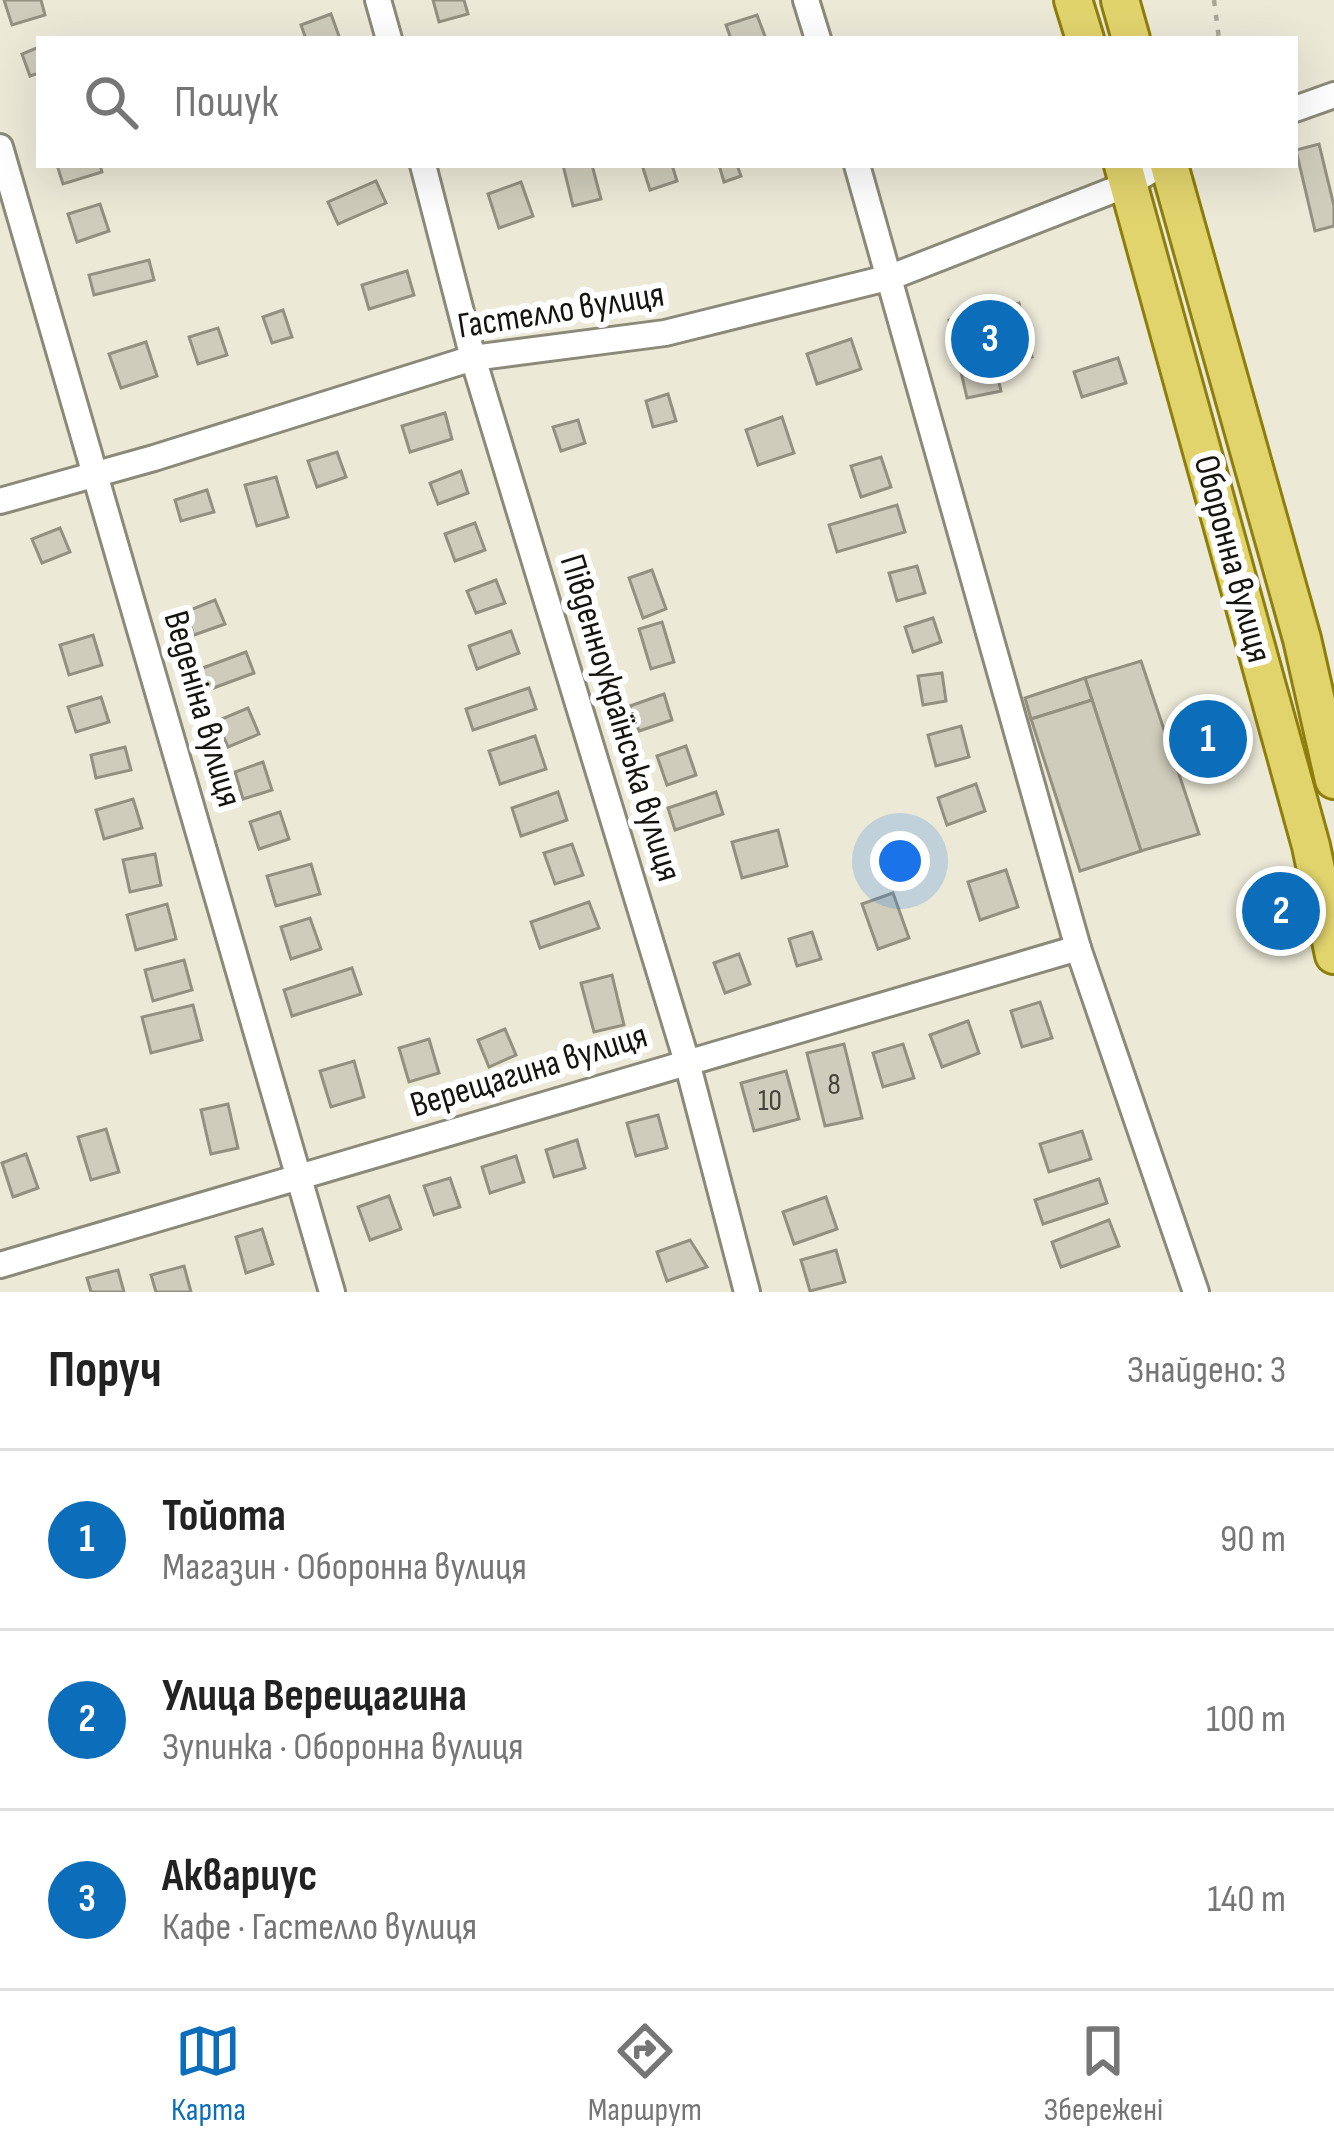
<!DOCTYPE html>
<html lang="uk">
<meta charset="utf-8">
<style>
body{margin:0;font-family:"Sofia Sans Condensed",sans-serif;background:#f6f6f6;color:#222}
.you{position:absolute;left:900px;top:861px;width:42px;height:42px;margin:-30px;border:9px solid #fff;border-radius:50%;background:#1a73e8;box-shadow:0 0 0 18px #1a73e833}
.badge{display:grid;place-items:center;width:78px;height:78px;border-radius:50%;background:#0c6eba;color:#fff;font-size:39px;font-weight:700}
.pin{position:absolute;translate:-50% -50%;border:6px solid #fff;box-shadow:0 3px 12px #0006}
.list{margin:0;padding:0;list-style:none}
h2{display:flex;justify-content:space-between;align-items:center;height:156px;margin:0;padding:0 48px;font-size:51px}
h2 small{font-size:39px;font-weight:400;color:#767676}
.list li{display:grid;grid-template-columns:78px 1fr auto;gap:36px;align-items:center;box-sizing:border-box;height:180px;padding:0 48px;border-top:3px solid #e0e0e0}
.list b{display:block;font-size:45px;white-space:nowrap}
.list p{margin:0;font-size:39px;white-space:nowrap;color:#767676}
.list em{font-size:39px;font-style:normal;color:#767676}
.icon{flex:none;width:66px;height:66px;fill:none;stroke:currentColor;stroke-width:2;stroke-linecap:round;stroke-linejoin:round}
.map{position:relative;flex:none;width:1334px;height:1292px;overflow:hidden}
.search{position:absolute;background:#fff;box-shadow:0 12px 48px #0002;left:36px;right:36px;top:36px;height:132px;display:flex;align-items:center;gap:30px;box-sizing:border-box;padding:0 42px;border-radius:0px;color:#767676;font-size:45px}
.sheet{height:696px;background:#fff}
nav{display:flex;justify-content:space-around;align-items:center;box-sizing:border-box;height:168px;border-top:3px solid #e0e0e0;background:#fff;font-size:33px;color:#767676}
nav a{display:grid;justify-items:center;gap:6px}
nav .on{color:#0c6eba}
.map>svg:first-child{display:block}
</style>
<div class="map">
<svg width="1334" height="1292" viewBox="0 0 1334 1292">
<rect width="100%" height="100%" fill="#ece9d7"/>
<!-- building -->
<g fill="#cfccbb" stroke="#939080" stroke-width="3">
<polygon points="4,0 41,0 45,15 12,25"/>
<polygon points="433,0 464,0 468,14 439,22"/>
<polygon points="331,14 340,39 306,39 301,25"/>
<polygon points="757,15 766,39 731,39 726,25"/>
<polygon points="39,47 39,73 30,76 22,54"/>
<polygon points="1319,144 1334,206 1334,226 1315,231 1296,150"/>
<polygon points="57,165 100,165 102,172 63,184"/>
<polygon points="563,165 592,165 601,199 573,206"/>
<polygon points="642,165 672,165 677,181 650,190"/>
<polygon points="719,165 737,165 741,176 724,182"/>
<polygon points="376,181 386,203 338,224 328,202"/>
<polygon points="521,182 533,216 499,228 488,194"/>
<polygon points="100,204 109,231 77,242 68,214"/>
<polygon points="149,260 154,280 94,295 89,275"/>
<polygon points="407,271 414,295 369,309 362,285"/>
<polygon points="1019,303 1032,357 995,366 1001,391 967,398 949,320"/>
<polygon points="283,310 292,337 272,343 263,317"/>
<polygon points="218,328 227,355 198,364 189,337"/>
<polygon points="851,339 861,369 817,384 807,354"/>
<polygon points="146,342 157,376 121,388 109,354"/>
<polygon points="1118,358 1126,383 1082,397 1074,372"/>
<polygon points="668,394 676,421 653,427 646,401"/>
<polygon points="445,413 452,439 410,452 402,426"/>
<polygon points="782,417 794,453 758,465 746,430"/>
<polygon points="578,420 585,443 561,451 553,427"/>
<polygon points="337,452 346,477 317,487 308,461"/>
<polygon points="881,457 891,487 861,497 851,466"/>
<polygon points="461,471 468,493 438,504 430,483"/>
<polygon points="276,477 288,517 257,526 245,485"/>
<polygon points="207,490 214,512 181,521 175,500"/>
<polygon points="897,505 905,532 837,552 829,525"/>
<polygon points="475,523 485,550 455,561 445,534"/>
<polygon points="60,528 70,552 42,563 32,539"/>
<polygon points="917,566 925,593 897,601 889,573"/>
<polygon points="652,570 666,609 643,618 629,578"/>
<polygon points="496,580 505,603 476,613 467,591"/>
<polygon points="215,600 225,624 194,635 185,612"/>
<polygon points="933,618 941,642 913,652 905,627"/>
<polygon points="662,622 674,662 651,669 639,629"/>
<polygon points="511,631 519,653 477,669 469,646"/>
<polygon points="93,635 102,665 69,675 60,645"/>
<polygon points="246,652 254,673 208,690 200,669"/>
<polygon points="1141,661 1199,834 1141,851 1085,678"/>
<polygon points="942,673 946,701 923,705 918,676"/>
<polygon points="1085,678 1092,700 1031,719 1025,698"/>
<polygon points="529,688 536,709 473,730 466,709"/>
<polygon points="664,694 672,720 639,731 630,706"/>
<polygon points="101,697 109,722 76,732 68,707"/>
<polygon points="1092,700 1141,851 1080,871 1031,719"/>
<polygon points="248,708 259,734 228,747 217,721"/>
<polygon points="961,726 969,757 936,766 928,735"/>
<polygon points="535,736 546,769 500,784 489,751"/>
<polygon points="686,746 696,775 667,785 657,756"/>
<polygon points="125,747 131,770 96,778 91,755"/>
<polygon points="263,762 272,790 243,799 235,772"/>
<polygon points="976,784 985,811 947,825 938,798"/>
<polygon points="558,792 567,820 521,836 512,808"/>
<polygon points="716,792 723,814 675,830 668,808"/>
<polygon points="133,799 142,828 104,839 96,810"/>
<polygon points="280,812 289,839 259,849 250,822"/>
<polygon points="778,830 787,866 742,878 732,842"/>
<polygon points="572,844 583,875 555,884 544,853"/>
<polygon points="155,854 161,885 130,892 123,860"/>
<polygon points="311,864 320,894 276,906 267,876"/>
<polygon points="1006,870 1018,907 980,920 968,882"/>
<polygon points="893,893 909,938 878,949 862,904"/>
<polygon points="589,902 599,928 540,948 531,922"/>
<polygon points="167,904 176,939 136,950 127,915"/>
<polygon points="310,918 321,949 291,959 281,927"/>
<polygon points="812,932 821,959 797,966 789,939"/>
<polygon points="739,954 750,984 725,993 714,963"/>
<polygon points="184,960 192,990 153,1001 145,970"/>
<polygon points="352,968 361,994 292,1016 284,990"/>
<polygon points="612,975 624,1025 594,1032 581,983"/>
<polygon points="1040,1002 1052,1038 1022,1047 1011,1011"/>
<polygon points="193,1005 202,1040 151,1053 142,1017"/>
<polygon points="968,1021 979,1053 942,1067 930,1035"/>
<polygon points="505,1029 516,1055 489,1067 478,1040"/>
<polygon points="429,1039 439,1073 409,1082 399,1048"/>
<polygon points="844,1044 862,1118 825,1126 807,1053"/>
<polygon points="903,1044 914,1078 883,1087 873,1053"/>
<polygon points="354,1061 364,1097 331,1107 320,1071"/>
<polygon points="786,1071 799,1119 754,1131 741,1083"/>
<polygon points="228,1104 238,1148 211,1154 201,1110"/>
<polygon points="658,1115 667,1148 636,1156 627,1123"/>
<polygon points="106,1129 119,1172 91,1180 78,1137"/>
<polygon points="1082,1131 1091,1159 1049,1172 1040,1144"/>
<polygon points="577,1140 585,1168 554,1177 546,1150"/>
<polygon points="26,1154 38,1188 13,1197 2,1163"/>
<polygon points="516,1156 524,1182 490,1193 482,1167"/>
<polygon points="450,1178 460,1207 434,1215 424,1186"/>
<polygon points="1099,1179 1107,1203 1043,1224 1035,1200"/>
<polygon points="389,1196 401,1229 370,1240 358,1207"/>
<polygon points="826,1197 837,1229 794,1244 783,1212"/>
<polygon points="1109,1220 1119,1246 1061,1267 1052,1242"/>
<polygon points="262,1229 273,1264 246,1273 236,1237"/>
<polygon points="690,1240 707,1267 667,1281 657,1252"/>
<polygon points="836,1250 845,1282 810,1291 801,1260"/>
<polygon points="184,1266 191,1292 156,1292 151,1275"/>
<polygon points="118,1270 124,1292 91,1292 87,1278"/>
</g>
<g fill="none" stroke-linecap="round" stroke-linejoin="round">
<!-- minor casing -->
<g stroke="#8b8978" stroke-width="30">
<g id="minor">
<polyline points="378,0 389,39"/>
<polyline points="806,0 818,39"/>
<polyline points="1295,109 1334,95"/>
<polyline points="0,147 332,1292"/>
<polyline points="423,165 473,358 687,1062 747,1292"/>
<polyline points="857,165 1078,948 1196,1292"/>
<polyline points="0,501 154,458 473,358 665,333 891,277 1129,184 1160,165"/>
<polyline points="0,1265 1078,948"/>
</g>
</g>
<!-- primary casing -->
<g stroke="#8e7e0c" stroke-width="42">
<g id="primary">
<polyline points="1073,0 1085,39"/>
<polyline points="1120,0 1131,39"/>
<polyline points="1123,165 1311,846 1334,955"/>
<polyline points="1169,165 1302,639 1334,780"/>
</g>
</g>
<!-- path -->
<polyline stroke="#a9a698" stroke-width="4.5" stroke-dasharray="6 9" stroke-linecap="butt" points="1214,0 1219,39"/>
<!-- minor -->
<use href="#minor" stroke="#fff" stroke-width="24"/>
<!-- primary -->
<use href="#primary" stroke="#e2d46d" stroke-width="36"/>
</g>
<g text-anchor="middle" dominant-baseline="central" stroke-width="12" stroke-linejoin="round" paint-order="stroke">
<!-- number labels -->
<g font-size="30" fill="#444239">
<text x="834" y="1085">8</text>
<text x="770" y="1101">10</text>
</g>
<!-- street labels -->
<g font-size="36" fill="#15140e" stroke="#fff">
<text transform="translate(561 311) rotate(-9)">Гастелло вулиця</text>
<text transform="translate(1232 559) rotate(75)">Оборонна вулиця</text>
<text transform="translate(202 709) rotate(74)">Веденіна вулиця</text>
<text transform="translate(620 718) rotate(73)">Південноукраїнська вулиця</text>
<text transform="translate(529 1071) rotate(-17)">Верещагина вулиця</text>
</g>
</g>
</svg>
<div class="you"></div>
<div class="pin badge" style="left:1208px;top:739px">1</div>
<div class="pin badge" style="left:1281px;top:911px">2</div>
<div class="pin badge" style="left:990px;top:339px">3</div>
<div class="search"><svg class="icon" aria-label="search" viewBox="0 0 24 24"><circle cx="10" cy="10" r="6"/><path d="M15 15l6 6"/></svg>Пошук</div>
</div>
<section class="sheet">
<h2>Поруч<small>Знайдено: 3</small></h2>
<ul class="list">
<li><span class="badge">1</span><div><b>Тойота</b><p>Магазин · Оборонна вулиця</p></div><em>90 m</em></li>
<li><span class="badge">2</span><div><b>Улица Верещагина</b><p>Зупинка · Оборонна вулиця</p></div><em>100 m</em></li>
<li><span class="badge">3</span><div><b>Аквариус</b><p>Кафе · Гастелло вулиця</p></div><em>140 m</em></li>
</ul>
</section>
<nav>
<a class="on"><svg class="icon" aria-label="map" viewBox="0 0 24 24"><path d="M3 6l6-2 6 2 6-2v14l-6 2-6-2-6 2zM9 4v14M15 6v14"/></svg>Карта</a>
<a><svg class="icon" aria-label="directions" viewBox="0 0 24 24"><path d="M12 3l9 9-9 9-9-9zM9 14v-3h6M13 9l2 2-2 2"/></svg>Маршрут</a>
<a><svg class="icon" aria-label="saved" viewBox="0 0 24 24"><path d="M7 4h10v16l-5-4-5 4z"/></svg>Збережені</a>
</nav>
